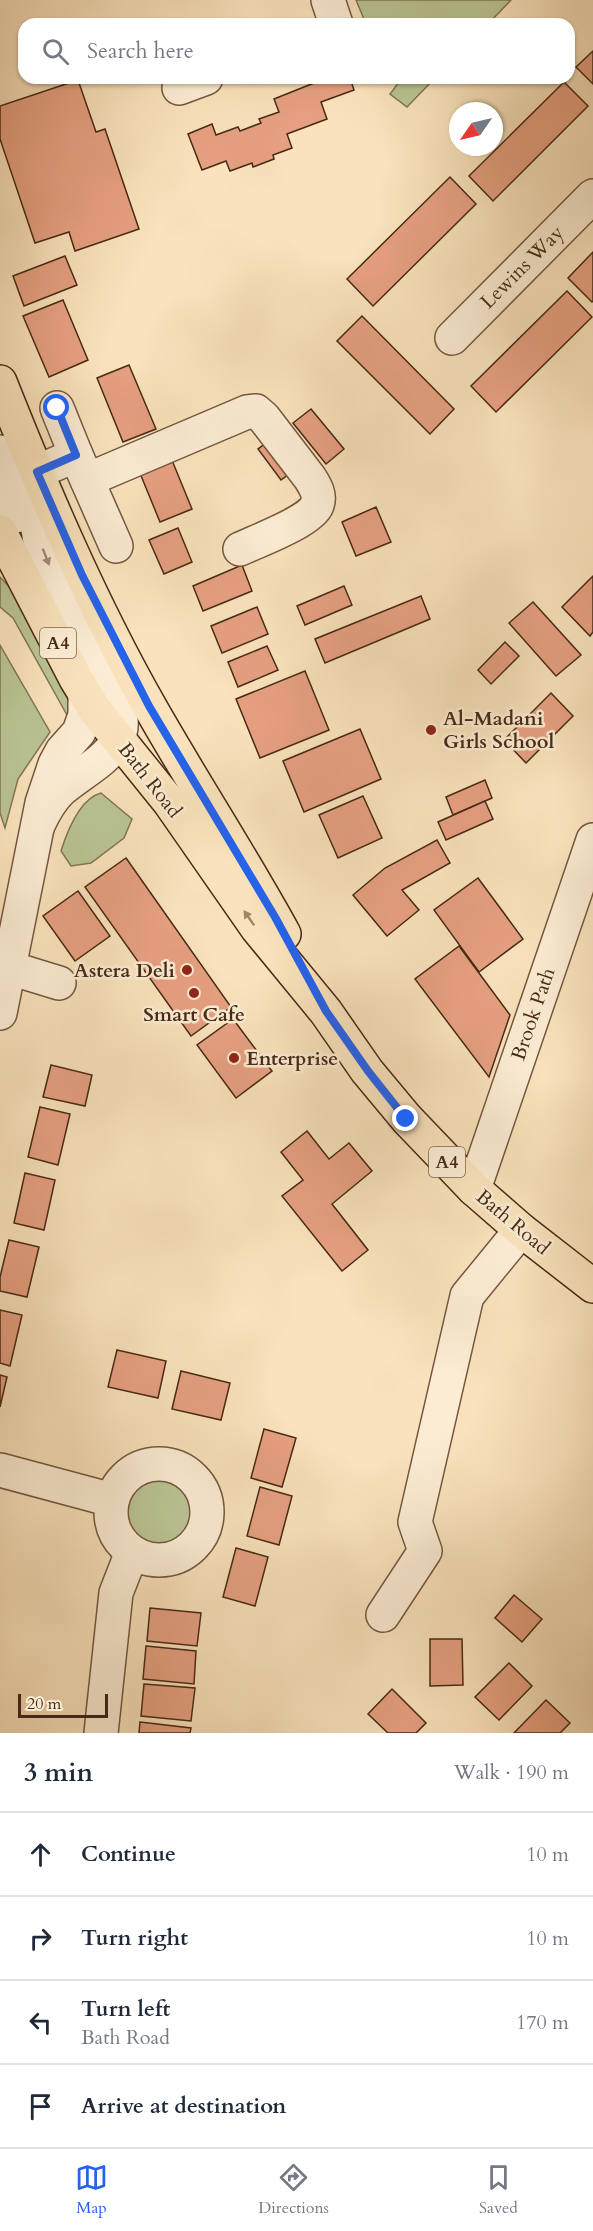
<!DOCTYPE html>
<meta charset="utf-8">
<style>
body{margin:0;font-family:Cardo,serif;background:#f6f6f7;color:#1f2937}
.compass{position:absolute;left:449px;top:102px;width:54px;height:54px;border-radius:50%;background:#fff;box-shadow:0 2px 4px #0004;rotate:236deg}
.scale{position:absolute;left:18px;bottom:15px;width:90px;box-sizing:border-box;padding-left:6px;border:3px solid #472915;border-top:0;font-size:16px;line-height:21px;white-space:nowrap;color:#472915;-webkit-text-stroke:4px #fbecd3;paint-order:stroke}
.stop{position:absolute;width:18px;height:18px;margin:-14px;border:4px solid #2563eb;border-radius:50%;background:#fff}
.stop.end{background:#2563eb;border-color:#fff;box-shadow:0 2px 6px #0008}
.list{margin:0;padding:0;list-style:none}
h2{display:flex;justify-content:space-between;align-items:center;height:78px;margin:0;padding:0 24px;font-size:26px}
h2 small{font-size:20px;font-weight:400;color:#747a83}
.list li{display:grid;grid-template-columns:39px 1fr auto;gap:18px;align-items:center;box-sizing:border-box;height:84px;padding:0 24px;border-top:2px solid #e0e1e3}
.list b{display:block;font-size:22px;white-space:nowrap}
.list p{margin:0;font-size:20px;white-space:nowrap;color:#747a83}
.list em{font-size:20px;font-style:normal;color:#747a83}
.icon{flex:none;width:33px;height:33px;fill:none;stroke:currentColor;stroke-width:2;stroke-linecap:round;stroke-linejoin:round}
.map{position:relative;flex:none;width:593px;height:1733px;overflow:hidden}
.search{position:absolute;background:#fff;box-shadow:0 2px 4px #0004;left:18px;right:18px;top:18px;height:66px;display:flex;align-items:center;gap:15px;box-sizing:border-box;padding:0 21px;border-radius:18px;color:#747a83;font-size:22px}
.sheet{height:414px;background:#fff}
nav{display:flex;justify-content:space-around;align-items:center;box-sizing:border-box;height:84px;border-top:2px solid #e0e1e3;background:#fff;font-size:16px;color:#747a83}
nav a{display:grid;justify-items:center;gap:3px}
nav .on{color:#2563eb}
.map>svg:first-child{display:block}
</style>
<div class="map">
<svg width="593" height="1733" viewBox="0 0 593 1733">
<rect width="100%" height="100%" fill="#f9e2bc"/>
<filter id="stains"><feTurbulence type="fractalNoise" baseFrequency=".00333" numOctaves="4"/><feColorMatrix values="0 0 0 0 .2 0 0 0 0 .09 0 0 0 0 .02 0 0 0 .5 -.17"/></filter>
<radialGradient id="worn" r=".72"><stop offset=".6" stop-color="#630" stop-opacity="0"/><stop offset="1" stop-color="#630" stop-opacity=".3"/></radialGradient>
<!-- green -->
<g fill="#bac493" stroke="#807654" stroke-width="1.5">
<polygon points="356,0 511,0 488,24 366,24"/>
<polygon points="402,78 435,78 407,107 390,94"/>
<polygon points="0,577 14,592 72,702 67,715 13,618 0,607"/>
<polygon points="0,645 50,732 18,779 5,828 0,813"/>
<path d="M101,793L132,819L124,838L91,863L71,866L61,851C67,832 79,799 101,793Z"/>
<circle cx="159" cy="1512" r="32"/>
</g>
<!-- building -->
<g fill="#e6a081" stroke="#472915" stroke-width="1.5">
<polygon points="593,51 593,84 576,67"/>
<polygon points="312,78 350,78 354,90 321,102 327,119 287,134 292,148 273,155 274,159 253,167 252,163 230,171 226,161 202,170 188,134 212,124 216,135 238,127 240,131 261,123 259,119 279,112 274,99 314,83"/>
<polygon points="78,80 96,132 105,129 139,229 75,251 69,232 35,243 0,139 0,106"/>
<polygon points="564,82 588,106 493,201 469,176"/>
<polygon points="450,177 476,204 373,306 347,279"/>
<polygon points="593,252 593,301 592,302 568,278"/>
<polygon points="65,256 77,285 24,306 13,276"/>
<polygon points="567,291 592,317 496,412 471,386"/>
<polygon points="63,300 88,360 49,377 23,316"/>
<polygon points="362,316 454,409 430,434 337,341"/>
<polygon points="129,365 156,429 123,442 97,378"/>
<polygon points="311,409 344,449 326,464 293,423"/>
<polygon points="270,440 293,471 281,480 258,449"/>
<polygon points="169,453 192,509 160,522 137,466"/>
<polygon points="376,507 391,542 356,556 342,522"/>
<polygon points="178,528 192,562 164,574 149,540"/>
<polygon points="242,565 252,591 203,611 193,586"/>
<polygon points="593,576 593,632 590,636 562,607"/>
<polygon points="344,586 352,605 305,625 297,606"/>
<polygon points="421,596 430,619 325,663 315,639"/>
<polygon points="533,602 581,655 556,676 509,623"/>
<polygon points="257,607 268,634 222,653 211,626"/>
<polygon points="505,642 519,656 491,684 478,670"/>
<polygon points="267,646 278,670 238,687 228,662"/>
<polygon points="305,671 329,730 260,758 236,699"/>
<polygon points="551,693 573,716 526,763 504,740"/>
<polygon points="360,729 381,779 304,812 283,761"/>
<polygon points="485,780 492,798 453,815 446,797"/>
<polygon points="363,796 382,838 338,858 319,815"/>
<polygon points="485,801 493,819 446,840 438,822"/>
<polygon points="437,840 450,863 402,890 419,910 387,936 353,895 385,868"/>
<polygon points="126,858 231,1007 191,1036 85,887"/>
<polygon points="478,878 523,939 479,972 434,910"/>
<polygon points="78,891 110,936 75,961 43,916"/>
<polygon points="459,946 510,1015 489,1077 415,979"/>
<polygon points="233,1019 272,1071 236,1098 197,1045"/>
<polygon points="51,1065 92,1075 85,1106 43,1097"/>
<polygon points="40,1107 70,1114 58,1165 28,1157"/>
<polygon points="307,1131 329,1159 349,1143 372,1171 332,1204 368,1250 342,1271 282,1196 303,1180 281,1152"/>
<polygon points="25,1173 55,1180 44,1230 14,1223"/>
<polygon points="9,1240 39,1247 27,1297 0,1291 0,1277"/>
<polygon points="0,1310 22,1315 10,1366 0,1363"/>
<polygon points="117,1350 166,1361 158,1398 108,1387"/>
<polygon points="181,1371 230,1383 221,1420 172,1409"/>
<polygon points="0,1375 7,1377 0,1407"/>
<polygon points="264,1429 296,1438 282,1487 251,1478"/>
<polygon points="260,1487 292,1496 279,1545 247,1536"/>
<polygon points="236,1548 268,1557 255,1606 223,1597"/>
<polygon points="514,1595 542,1619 522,1642 495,1618"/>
<polygon points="150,1608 201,1613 197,1646 147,1641"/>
<polygon points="430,1639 462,1639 463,1685 430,1686"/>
<polygon points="146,1646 196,1651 194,1684 143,1679"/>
<polygon points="509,1663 532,1686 499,1720 475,1697"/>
<polygon points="144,1684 195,1688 191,1721 141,1716"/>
<polygon points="392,1689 426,1723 416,1733 388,1733 368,1714"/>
<polygon points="546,1700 570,1723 560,1733 514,1733"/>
<polygon points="140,1722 191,1728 190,1733 139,1733"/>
</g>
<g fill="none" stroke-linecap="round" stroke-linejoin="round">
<!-- minor casing -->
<g stroke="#74573f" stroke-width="36">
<g id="minor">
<polyline points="328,0 336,24"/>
<polyline points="179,88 206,78"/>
<polyline points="452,338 593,196"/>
<polyline points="57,408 76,455"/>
<polyline points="0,452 15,493 16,516"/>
<path d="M30,463L39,536L47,560L116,700C137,749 91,764 61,790C50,800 44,812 38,825"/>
<polyline points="37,472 76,455 116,546"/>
<path d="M87,480L247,412L256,411L264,418L310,478C315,486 321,495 317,505C311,521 257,541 240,549"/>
<polyline points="10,968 59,983"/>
<polyline points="0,1013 42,803 55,764 62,751 79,732 85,715 85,695"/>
<polyline points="474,1189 593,840"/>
<circle cx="159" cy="1512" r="48"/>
<polyline points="0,1470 112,1500"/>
<polyline points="383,1615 425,1551 415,1522 467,1296 521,1230"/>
<polyline points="101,1733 116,1593 132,1552"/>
</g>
</g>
<!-- major casing -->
<g stroke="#472915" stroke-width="36">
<g id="major">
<path d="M0,382C44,493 91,603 150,707C193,783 242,857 284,934"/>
<polyline points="0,532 76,679 95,710 170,803 257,928 326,1012 367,1071 407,1119 474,1189 521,1230 593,1286"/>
</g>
</g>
<!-- minor -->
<use href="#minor" stroke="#fbecd3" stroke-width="33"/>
<!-- major -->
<use href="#major" stroke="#f9e2bc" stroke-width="33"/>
</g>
<!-- one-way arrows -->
<defs><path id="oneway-solid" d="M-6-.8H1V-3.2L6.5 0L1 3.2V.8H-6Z" transform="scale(1.5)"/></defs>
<use fill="#a18a74" href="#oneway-solid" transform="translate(46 557) rotate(69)"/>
<use fill="#a08668" href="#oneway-solid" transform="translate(249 918) rotate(-125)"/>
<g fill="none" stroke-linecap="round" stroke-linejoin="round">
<!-- route -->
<polyline stroke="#2563eb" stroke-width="8" points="57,408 76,455 37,472 82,575 149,706 275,917 326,1011 368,1071 406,1119"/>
</g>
<!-- markers -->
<g fill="#8f2418" stroke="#fbecd3" stroke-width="2">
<circle cx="431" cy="730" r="6"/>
<circle cx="187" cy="970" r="6"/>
<circle cx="194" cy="993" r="6"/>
<circle cx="234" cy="1058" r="6"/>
</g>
<g text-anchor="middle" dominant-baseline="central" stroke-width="5" stroke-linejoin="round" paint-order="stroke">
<!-- shield labels -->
<g fill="#fbecd3" stroke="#7d644e" stroke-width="1.5">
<rect x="40" y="628" width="36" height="30" rx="4.5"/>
<rect x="429" y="1147" width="36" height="30" rx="4.5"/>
</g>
<g font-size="18" font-weight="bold" fill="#472915">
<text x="58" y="643">A4</text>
<text x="447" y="1162">A4</text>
</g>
<!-- street labels -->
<g font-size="20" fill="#472915" stroke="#fbecd3">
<text transform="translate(522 267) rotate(-45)">Lewins Way</text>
<text transform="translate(150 780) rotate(52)">Bath Road</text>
<text transform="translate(533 1014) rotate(-71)">Brook Path</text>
<text transform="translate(513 1222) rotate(40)">Bath Road</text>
</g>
<!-- poi labels -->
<g font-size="20" font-weight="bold" fill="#472915" stroke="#fbecd3" text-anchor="start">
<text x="443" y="718">Al-Madani<tspan x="443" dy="23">Girls School</tspan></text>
<text x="175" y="970" text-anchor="end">Astera Deli</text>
<text x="194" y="1014" text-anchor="middle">Smart Cafe</text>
<text x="246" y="1058">Enterprise</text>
</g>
</g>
<rect width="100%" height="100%" filter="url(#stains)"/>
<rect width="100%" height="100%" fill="url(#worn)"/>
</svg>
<svg class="compass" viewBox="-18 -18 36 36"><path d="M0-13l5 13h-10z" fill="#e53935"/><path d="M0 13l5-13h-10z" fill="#747a83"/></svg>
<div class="scale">20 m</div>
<div class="stop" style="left:57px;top:408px"></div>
<div class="stop end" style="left:406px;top:1119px"></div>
<div class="search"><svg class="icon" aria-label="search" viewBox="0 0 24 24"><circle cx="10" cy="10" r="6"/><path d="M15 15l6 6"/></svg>Search here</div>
</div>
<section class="sheet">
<h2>3 min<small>Walk · 190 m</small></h2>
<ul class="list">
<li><svg class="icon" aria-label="ahead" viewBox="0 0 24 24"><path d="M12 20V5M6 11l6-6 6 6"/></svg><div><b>Continue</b></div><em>10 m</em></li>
<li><svg class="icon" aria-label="right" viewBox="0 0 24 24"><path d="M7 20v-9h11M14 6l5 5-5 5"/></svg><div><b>Turn right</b></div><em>10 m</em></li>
<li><svg class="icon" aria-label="left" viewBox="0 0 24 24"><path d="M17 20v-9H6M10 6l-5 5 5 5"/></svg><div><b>Turn left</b><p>Bath Road</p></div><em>170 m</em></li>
<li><svg class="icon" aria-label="arrive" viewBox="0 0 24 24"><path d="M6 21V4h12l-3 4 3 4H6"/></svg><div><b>Arrive at destination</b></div></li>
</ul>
</section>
<nav>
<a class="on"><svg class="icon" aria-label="map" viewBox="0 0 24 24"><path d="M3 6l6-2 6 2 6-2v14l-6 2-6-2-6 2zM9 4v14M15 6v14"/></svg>Map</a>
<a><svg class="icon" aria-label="directions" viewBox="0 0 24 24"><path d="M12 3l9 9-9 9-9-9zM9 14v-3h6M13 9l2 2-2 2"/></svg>Directions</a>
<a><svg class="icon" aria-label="saved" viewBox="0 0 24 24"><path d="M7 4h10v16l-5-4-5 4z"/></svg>Saved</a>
</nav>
